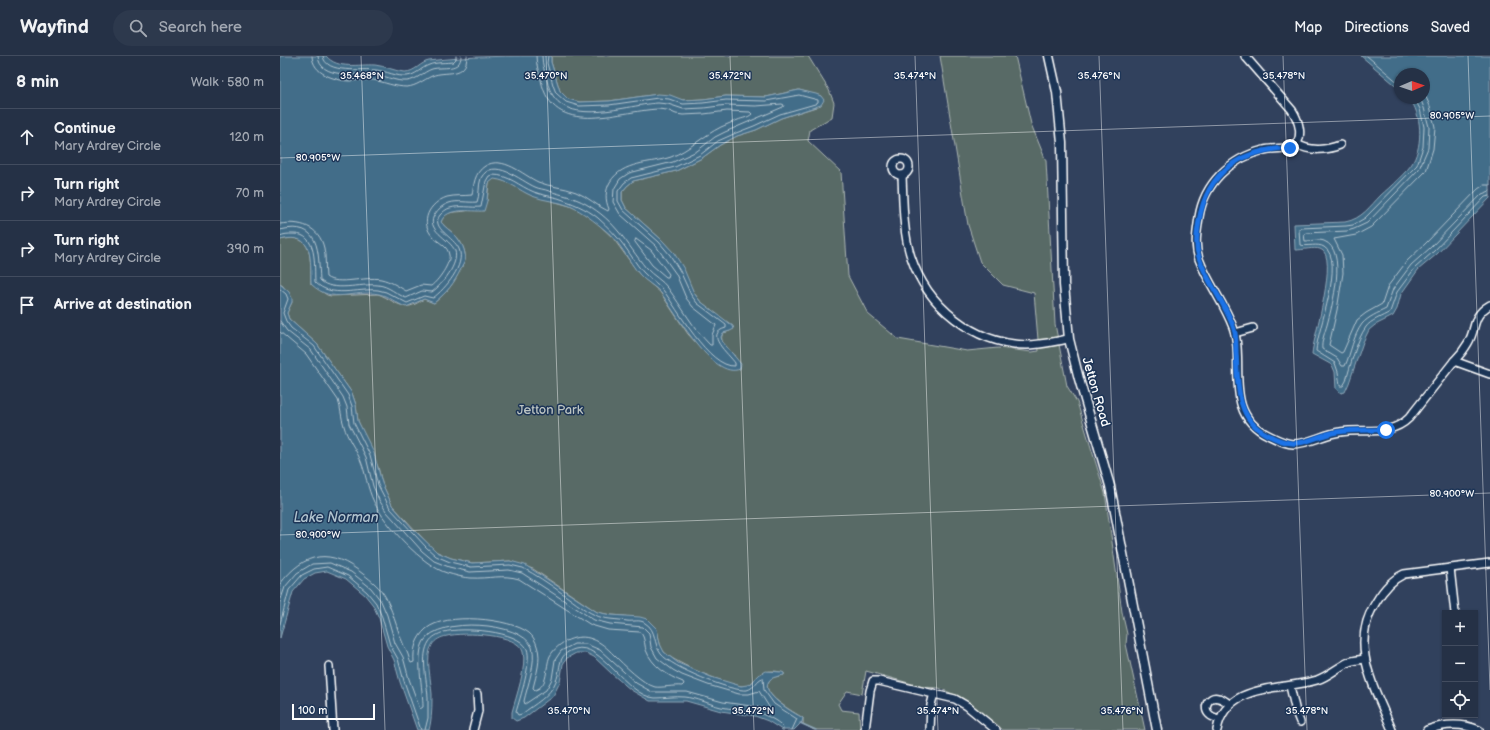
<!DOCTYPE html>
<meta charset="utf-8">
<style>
body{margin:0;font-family:"Balsamiq Sans",sans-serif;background:#2d394d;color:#f1f3f6}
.controls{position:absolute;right:12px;bottom:12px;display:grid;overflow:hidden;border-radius:0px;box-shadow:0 1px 3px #0004}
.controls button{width:36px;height:36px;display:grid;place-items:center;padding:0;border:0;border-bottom:1px solid #424c5f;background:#253146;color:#f1f3f6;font:20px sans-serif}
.compass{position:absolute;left:1114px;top:12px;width:36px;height:36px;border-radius:50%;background:#253146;box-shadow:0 1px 3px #0004;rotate:88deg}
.scale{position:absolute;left:12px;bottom:10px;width:83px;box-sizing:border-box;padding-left:4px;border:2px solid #fff;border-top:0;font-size:11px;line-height:14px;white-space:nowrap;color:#fff;-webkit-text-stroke:3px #1d3557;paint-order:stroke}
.stop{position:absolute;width:12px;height:12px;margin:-9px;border:3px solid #1a73e8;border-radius:50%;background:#fff}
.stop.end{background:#1a73e8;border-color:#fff;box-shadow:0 1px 4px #0008}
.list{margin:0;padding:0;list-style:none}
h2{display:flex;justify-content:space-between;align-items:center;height:52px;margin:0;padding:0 16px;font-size:17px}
h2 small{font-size:13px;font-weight:400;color:#a3a9b3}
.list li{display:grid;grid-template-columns:26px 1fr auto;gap:12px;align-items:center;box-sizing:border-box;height:56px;padding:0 16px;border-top:1px solid #424c5f}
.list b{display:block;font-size:15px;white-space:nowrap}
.list p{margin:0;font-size:13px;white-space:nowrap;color:#a3a9b3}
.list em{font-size:13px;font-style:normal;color:#a3a9b3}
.icon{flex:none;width:22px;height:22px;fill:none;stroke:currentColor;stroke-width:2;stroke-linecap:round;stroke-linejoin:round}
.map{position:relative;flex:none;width:1210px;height:674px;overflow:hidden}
header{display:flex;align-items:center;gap:24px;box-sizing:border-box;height:56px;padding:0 20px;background:#253146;border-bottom:1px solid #424c5f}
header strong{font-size:19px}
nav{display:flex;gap:22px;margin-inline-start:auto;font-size:14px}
.search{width:280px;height:36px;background:#2d394d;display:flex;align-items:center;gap:10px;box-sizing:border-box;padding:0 14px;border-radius:22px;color:#a3a9b3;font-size:15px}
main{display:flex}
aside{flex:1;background:#253146}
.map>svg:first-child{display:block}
</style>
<header>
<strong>Wayfind</strong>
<div class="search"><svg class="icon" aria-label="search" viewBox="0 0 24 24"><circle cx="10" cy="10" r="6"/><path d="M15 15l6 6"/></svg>Search here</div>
<nav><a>Map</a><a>Directions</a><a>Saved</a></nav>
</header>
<main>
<aside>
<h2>8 min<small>Walk · 580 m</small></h2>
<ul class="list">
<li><svg class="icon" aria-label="ahead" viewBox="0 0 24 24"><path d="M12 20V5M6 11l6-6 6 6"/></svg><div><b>Continue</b><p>Mary Ardrey Circle</p></div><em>120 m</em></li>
<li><svg class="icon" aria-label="right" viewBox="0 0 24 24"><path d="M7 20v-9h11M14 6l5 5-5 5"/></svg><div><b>Turn right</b><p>Mary Ardrey Circle</p></div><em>70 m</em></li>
<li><svg class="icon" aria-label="right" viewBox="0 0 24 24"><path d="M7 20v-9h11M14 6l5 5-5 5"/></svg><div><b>Turn right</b><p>Mary Ardrey Circle</p></div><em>390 m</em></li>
<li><svg class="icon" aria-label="arrive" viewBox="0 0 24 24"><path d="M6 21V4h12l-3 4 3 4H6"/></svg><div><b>Arrive at destination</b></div></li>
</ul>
</aside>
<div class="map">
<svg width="1210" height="674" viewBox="0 0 1210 674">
<rect width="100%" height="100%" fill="#31415d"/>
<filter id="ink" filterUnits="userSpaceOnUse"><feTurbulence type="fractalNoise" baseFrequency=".025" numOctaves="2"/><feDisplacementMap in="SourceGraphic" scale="8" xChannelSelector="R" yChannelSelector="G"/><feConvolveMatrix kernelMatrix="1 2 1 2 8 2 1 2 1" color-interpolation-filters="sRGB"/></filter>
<g filter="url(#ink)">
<!-- green -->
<path fill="#586b66" stroke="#acb5b2" d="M271,0H528L549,34L554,47L552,61L530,74L528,85L561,116L568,220L588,258L618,283L687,295L718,292L752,296L759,295L754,237L723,229L700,206L688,169L660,0H735L751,68L766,105L775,268L787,330L797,346L825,437L842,556L847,578L846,588L865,674H723L682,642L659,632L643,631L586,615L582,638L567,635L558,648L561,654L579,656L580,674H534L523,668V662C514,656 479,638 489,625C491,621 500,620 504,619V617C495,614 485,614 477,620C473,623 473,628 466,630C453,632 394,607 384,596C379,590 379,581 377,573L345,560L331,559L317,556L253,513L230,505L192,507L171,502L157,496L149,489L112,449L102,427L98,411L78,365L76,349L72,337L37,288L9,263L7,257L12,246L3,230L0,228V184C35,175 30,204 31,228L47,239L51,240L98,238C108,241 119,252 130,250C135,249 140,245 144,243L154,247C168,235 173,229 181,212C182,210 185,206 185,204C186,197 183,189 179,184C174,176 166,173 161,166C166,152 178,158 189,154C195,152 201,148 207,145L209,127L214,122L231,127L251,139L290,150L303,156L315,165L333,182L360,219L380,236L408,278L430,302L455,300C448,293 438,286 443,277L450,275L433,255L420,245L414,237L393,197L382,184L346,152L342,144V136L347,130L353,125L396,115L422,102L440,89L457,80L476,74L501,62L536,51L541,40L519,34L486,41L446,40L423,43L403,44L372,39L329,45L300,46L288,43L280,35L271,6Z"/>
<!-- water -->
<g fill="#426d89" stroke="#8ea7b8">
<path d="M0,0H46C58,14 78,8 95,9C105,10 114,15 125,16C135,16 141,6 149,5C189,0 231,0 271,0V6L280,35L288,43L299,46L329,45L378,38L390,39L403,44L423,43L446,40L486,41L519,34L536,38L541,40L544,44L541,49L501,62L476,74L457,80L440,89L422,102L396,115L353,125L347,130L342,136V144L346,152L382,184L394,197L404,213L414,237L420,245L453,270L454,273L450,275L443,277L441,281L442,285L461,308L460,313C433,325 394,254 381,237C375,230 366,226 360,219C348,205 340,185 325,174C314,165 303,156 290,150C278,145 264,145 252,140C238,134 230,125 214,123L209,127L208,133L207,145L204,155C191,156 167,150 161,166C166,173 174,176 179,184C183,189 186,197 185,204C185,206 182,210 181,213C173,229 168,235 154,247L144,243L126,251C117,248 109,240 99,238C73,233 54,250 31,228C30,204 35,175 0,184Z"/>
<path d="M1081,0H1210V142L1157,198L1138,214L1121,238L1117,253L1113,260L1095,269L1089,274L1083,286L1069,327L1065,336L1061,337L1056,333L1055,316L1052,309L1032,298C1033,282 1060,198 1040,193C1034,191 1023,194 1015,194L1014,168L1065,166C1082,163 1090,150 1101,139C1109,132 1129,114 1133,106C1143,88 1142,58 1129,42H1144V18H1120V33Z"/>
<path d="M0,228L9,236L12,242V246L7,257L9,263L37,288L72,337L76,349L78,365L94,397L102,427L112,449L132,472L157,496L171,502L192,507L230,505L245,509L317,556L331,559L360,561L367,563L377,573L380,588L384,596L398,607L431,621L461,630L467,629L472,627L477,620L485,615L502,616L504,617V619C500,620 491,621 489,625C479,638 514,657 523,662L522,666L514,674H502L488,665L475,660L441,655L406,645H370L351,634L332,618L314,601L306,597H296L287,602L283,608L280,626L273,640L244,662L236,665L232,662V656C236,641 247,610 243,596C239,577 182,576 167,580C161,581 155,584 152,589C145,600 151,624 152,638C152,650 152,662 149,674H137L120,626L114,604L107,590L99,562L93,549L85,539L66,523L47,515L35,517L24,523L13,536L0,582Z"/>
</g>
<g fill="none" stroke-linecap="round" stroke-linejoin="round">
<!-- shore -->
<g stroke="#b3c5d0" stroke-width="1">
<path d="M32,0C33,18 54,24 69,25C77,25 85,23 93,24C104,26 115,31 127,31C137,30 143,24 152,20C165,14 187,23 187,0"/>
<path d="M38,0C39,24 78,17 94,18C104,19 115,26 127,25C137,24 143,16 152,13C162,10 181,16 181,0"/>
<path d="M43,0C45,19 84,12 96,14C106,15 117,21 127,20C136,19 141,12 149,9C156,6 166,7 173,6L176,3V0"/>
<polyline points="1087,0 1120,28"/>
<polyline points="1144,37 1150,50 1155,71 1153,93 1146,115 1091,171 1076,179 1054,183 1062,199 1063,217 1057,254 1049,289 1061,297 1063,296 1077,264 1086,257 1102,248 1108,230 1127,205 1146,187 1198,133 1204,129 1210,129"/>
<path d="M1134,42L1140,53L1144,71L1143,91L1137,109L1085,162L1073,169L1066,170L1021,172L1019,173L1020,189C1027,191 1038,187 1044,191C1066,204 1037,274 1036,295L1055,307L1058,316L1060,330H1063L1066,325C1070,311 1077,283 1086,271C1091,264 1102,261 1110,256L1117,236L1135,212L1154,195L1205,141L1210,140"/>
<path d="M1140,42L1144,52L1149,71L1148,92L1139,113L1087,167L1074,173L1067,175L1026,177L1024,178L1025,185C1031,185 1039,183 1044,185C1068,194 1052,250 1047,269C1045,276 1041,286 1042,293L1057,302L1062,310H1065C1071,297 1073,280 1082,268C1088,261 1098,257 1106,253L1113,233L1131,209L1150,192L1202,138L1210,135"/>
<path d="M0,168C20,165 39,170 44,192C46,201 45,211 46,221C58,230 85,220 101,223C110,225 118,230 126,235L141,229L151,230C158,225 171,207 169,199C168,190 159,187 153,181C139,166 149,147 167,141C175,139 184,140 192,139C194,129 194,117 205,110C223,99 243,119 258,126C270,131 284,131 296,136C308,141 317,150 328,155L329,153C325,144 325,135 330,126C343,105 370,108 391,101C409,94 423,80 441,71C446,69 452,66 458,64C462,62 468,62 472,58L470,56L447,55L424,58L403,59L396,58L387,54L378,53C337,55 273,83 261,24C259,16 256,9 256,0"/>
<path d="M0,174C41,164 38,196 40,224C52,237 81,227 98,229C109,230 116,238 126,242L142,235L152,236C162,229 179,208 175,195C170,182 144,174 155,158C158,153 163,149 169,147C178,144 188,147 197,146C200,139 198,130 201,122C213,100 241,125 255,131C259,133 264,133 269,135C282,139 294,141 306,148C336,165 346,187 366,212C373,220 382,224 388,232C402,251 413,272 430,289H432V279L436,269L413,251L406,242L396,218L376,190L340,158L333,146L334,133L340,123L349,117L393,106L417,95L435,81L445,76L503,51L504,49L502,48L476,50L447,49L424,52L403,53L388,48L378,47C343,49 277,76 267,24C265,16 262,9 262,0"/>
<path d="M0,180C4,178 8,178 13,178C38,177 34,209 35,226C51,243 78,232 98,234L106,236L127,247L144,240L153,242C165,233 186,209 179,193C174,181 150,172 160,159C163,156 166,153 170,152C180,149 191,152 201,151L206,125L209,120L213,119C229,119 239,130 254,136C262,139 270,140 278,142C292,147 306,152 318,162C328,171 337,180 345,191C351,199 356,208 363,216C369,223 378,227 383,234C397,252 429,312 455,310V307C449,298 423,278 446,272V269L417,247L411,239L400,215L390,199L379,186L343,154L338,145V135L344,127L351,122L395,111L420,99L438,85L456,77L474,70L500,58L535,48L538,46V44L519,39L486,45L446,44L423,47L403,48L389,43L378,42L329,49L299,50L286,46L276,37L273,29L267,7L268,0"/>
<polygon points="356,183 371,194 389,218 388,221 386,221 372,209 355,186"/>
<path d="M0,233L6,238L8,243L3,257L6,265L11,272L34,290L68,339L72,350L74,367L90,399L98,429L110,452L146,491L156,500L170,506L191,511L230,509L243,512C256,519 268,527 279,535C291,543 302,553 315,559C325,564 337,563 347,565C353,566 360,563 365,567C377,574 373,588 381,598C391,611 451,636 467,634C475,632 477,623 483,622L484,634L494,648L517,663L512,674"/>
<path d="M0,265L7,275L31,294L63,341L67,351L69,368L86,401L93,430L99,444L106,455L142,495L154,505L169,511L190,516L229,514L242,517L314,564L330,568L363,571L369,577L371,591L377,602L393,614L402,619L428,629L459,638H469L479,635L491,654L488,655L478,651L443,646L407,636H372L356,627L320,594L306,588H294L281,595L275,604L272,623L266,634L245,648L244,645C247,631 257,605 252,591C241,565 158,561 144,585C135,600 143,632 143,651L140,653L129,623L123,601L115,587L107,559L101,545L91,532L71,516L50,507L32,508L17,517L5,531L0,546"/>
<path d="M0,276L26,298L58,344C61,353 61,361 64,370C67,382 75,392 80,403C86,417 87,432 94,446C105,469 143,510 167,517C174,519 184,522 191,522C208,523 223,518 239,523L311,569L328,574L360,576C365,581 364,587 366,594C372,610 388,620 403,626L404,628L402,630C394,629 382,632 375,631C363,628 343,608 334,599C327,592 321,586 312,583C297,577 278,586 270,600C265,611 269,630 255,634L253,632C256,619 262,603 257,590C256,586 253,580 249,577C230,562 165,556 146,573C136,582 133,593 134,606L131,607C129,604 129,600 127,596C118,579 115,560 106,542C101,532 92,525 83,518C51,492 25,495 0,528"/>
<polyline points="0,568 9,534 22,519 34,513 47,511 68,520 87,536 96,547 102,561 110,589 118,603 124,625 141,674"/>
<path d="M145,674C146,670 147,666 148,662C148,655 148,648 148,641C147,625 140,600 149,586C152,581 158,578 164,576C181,571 239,574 247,593C252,606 240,642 236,656L238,659L242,658C254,648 270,641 276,625C282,611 276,599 295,593C321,585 346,640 375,642C385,642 395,640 405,641C417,642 429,648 441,651C461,655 478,653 496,665C500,668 503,669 503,674"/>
</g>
<!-- stream -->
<polyline stroke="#8ea7b8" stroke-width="1.5" points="520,667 536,674"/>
<!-- minor casing -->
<g stroke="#fff" stroke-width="10">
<g id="minor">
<path d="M965,0L1012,54C1019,65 1024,81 1014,91C1004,93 994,92 984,94C950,102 924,128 919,161C917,176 914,189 919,203C928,227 944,247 953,271C966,307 942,357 988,379C996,383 1005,388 1013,388C1029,388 1044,378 1060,376C1084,372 1110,381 1129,362L1174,305"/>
<path d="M1017,88C1030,96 1047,94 1060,89"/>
<circle cx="621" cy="111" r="8"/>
<path d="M622,119C623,144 623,178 631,201C647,250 694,288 747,289C761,289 776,285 789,283"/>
<path d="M1210,249C1191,260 1197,272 1188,287C1184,294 1179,300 1174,305L1210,318"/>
<polyline points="955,277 973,272"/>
<polyline points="1170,512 1175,557"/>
<polyline points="49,610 53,674"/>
<polyline points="1010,630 1016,656 1020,666"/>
<path d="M939,663C936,662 932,661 930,659C922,653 928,639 938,642C942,642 946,646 950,648"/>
<polyline points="193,674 198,655 197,638"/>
<polyline points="585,674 590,635 593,625 599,625 675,643 687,650 716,674"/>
<polyline points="650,674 651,649 654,637"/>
<path d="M937,674C946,626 1000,635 1037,624C1049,620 1058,611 1069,606C1074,604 1079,604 1085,603"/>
<path d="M1112,674C1095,632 1068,589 1096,546C1103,534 1111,524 1124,518L1210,507"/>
<path d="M1147,674C1164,668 1182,667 1199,674"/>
</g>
</g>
<!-- tertiary casing -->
<g stroke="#fff" stroke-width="11">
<polyline id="tertiary" points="769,0 777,36 782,87 784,229 789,283 799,323 830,430 877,674"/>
</g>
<!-- minor -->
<use href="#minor" stroke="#1d3557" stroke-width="7"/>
<!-- tertiary -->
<use href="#tertiary" stroke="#1d3557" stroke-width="8"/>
</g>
</g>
<g fill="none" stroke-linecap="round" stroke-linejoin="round" filter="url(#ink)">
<!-- route -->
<path stroke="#1a73e8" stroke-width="5" d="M1010,92C962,93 927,115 919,165C917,177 915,189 919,201C926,226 949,251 955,277C956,283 956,289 956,295C958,325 955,362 986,378C1020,397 1025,382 1057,376C1073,373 1090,374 1106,374"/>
</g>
<!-- ticks -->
<path fill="none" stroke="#fff" stroke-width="1" stroke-opacity="0.45" d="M81,0L105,674M266,0L289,674M450,0L474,674M635,0L658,674M819,0L843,674M1003,0L1027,674M1188,0L1210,634M0,102L1210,60M0,479L1210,437"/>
<g text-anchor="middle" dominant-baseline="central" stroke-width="3" stroke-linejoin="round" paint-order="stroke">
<!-- street labels -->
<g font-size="13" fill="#fff" stroke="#1d3557">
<text transform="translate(816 336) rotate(74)">Jetton Road</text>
</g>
<!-- park labels -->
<g font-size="13" fill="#bcc4c2" stroke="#1d3557">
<text x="270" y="354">Jetton Park</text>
</g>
<!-- water labels -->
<g font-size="14" font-style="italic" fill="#b3c5d0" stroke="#1d3557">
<text x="56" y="461">Lake Norman</text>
</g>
</g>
<g font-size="10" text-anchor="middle" fill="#fff" stroke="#1d3557" stroke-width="3" stroke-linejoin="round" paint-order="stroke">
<text x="82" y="23">35.468°N</text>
<text x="266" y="23">35.470°N</text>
<text x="450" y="23">35.472°N</text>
<text x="635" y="23">35.474°N</text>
<text x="819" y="23">35.476°N</text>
<text x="1004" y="23">35.478°N</text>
<text x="1172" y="63">80.905°W</text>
<text x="38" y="105">80.905°W</text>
<text x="1172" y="441">80.900°W</text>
<text x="38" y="482">80.900°W</text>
<text x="289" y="658">35.470°N</text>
<text x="473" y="658">35.472°N</text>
<text x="658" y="658">35.474°N</text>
<text x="842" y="658">35.476°N</text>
<text x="1027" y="658">35.478°N</text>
</g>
</svg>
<div class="controls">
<button>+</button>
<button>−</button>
<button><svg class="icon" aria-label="locate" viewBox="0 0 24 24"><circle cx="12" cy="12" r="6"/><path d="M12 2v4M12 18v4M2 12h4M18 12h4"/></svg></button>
</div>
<svg class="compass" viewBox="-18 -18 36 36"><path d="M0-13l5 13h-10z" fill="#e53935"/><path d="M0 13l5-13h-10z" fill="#a3a9b3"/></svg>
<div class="scale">100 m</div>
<div class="stop" style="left:1106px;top:374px"></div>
<div class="stop end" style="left:1010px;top:92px"></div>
</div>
</main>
